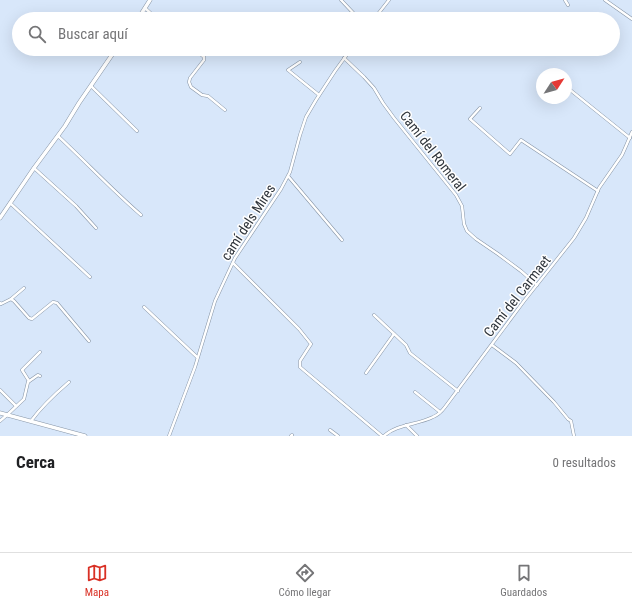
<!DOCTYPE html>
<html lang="es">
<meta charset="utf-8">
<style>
body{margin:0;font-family:"Roboto Condensed",sans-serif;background:#f2f2f2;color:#202124}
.compass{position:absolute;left:536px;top:68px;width:36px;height:36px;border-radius:50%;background:#fff;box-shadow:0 4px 16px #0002;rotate:54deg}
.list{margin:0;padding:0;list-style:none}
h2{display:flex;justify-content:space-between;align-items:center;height:52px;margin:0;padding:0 16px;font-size:17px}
h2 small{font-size:13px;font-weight:400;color:#757577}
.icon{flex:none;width:22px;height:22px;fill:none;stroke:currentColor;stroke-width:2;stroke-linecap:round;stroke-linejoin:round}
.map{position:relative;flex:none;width:632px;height:436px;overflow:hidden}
.search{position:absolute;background:#fff;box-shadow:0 4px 16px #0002;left:12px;right:12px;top:12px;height:44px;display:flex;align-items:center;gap:10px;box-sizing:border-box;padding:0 14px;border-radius:22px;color:#757577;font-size:15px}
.sheet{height:116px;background:#fff}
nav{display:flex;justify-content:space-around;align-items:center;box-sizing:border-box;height:56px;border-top:1px solid #e0e0e0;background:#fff;font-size:11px;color:#757577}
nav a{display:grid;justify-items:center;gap:2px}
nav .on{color:#d93025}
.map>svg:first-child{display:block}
</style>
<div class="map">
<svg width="632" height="436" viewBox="0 0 632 436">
<rect width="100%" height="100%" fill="#d8e7fa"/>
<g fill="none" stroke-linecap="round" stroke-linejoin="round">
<!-- minor casing -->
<g stroke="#8795a6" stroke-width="3.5">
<g id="minor">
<polyline points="341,0 359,19"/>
<polyline points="565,0 568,5"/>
<polyline points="605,0 632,19"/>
<polyline points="145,8 157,19"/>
<polyline points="374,19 389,0"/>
<polyline points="194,49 204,57 204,60 190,78 189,82 191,87 202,95 208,96 225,110"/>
<polyline points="344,58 364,77 374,88 383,103 394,118 456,195 462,206 464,224 467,231 476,239 498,254 521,271 537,285"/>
<polyline points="300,62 288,70 319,95"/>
<polyline points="91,86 137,131"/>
<polyline points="569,89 630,138"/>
<polyline points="480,108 470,119 510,154 521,140 598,191"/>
<path d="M58,136C86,162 112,190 141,215"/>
<polyline points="34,168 76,206 96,228"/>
<polyline points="288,176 342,240"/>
<polyline points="10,203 90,277"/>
<polyline points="233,263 299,329 311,344 300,361 300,367 382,436"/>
<polyline points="11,299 24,288"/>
<polyline points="0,303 1,304 11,299 14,301 29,318 32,319 53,302 57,303 89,341"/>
<polyline points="144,307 197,357"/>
<polyline points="374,315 406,345 410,353 458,391"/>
<polyline points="492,345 516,363 554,402 568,419 571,421 574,436"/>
<polyline points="366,373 394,334"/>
<polyline points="29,381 22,370 40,352"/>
<polyline points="0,390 16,406"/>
<polyline points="415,392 440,412"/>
<polyline points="0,421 7,415 24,399 28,382 38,375 40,376"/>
<path d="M31,421C42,406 55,394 69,382"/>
<polyline points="406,425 417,436"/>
<polyline points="330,430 338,436"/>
<polyline points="169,436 195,367 215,301 235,258 281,189 290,172 300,135 306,117 316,100 335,71 351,49"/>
<polyline points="291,436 292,435"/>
<path d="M384,436C397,424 417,425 433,417C438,415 442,411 445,407L524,301L574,238L586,218L599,188L622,155L626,146L632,132"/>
</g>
</g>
<!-- secondary casing -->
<g stroke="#8795a6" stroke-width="4.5">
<g id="secondary">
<polyline points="138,19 150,0"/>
<polyline points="0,218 34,168 65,126 79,103 116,49"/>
<polyline points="0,413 85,436"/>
</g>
</g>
<!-- minor -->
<use href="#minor" stroke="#fff" stroke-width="2.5"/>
<!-- secondary -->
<use href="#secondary" stroke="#fff" stroke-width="3.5"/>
</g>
<g text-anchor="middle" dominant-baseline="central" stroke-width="3" stroke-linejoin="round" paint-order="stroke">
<!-- street labels -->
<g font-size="14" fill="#2f353c" stroke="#fff">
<text transform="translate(433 151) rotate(52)">Camí del Romeral</text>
<text transform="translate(248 222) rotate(-57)">camí dels Mires</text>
<text transform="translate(517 296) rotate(-52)">Camí del Carmaet</text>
</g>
</g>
</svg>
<svg class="compass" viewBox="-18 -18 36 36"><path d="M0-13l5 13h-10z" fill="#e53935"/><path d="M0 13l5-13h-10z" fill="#757577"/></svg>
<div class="search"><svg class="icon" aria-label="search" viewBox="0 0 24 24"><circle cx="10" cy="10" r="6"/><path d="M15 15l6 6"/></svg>Buscar aquí</div>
</div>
<section class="sheet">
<h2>Cerca<small>0 resultados</small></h2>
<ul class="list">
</ul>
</section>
<nav>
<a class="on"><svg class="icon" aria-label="map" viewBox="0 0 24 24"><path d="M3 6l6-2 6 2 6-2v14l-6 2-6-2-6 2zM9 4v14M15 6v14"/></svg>Mapa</a>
<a><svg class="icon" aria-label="directions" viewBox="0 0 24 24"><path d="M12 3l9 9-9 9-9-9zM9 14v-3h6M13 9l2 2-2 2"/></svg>Cómo llegar</a>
<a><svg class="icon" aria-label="saved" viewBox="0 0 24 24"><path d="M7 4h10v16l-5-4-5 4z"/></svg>Guardados</a>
</nav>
